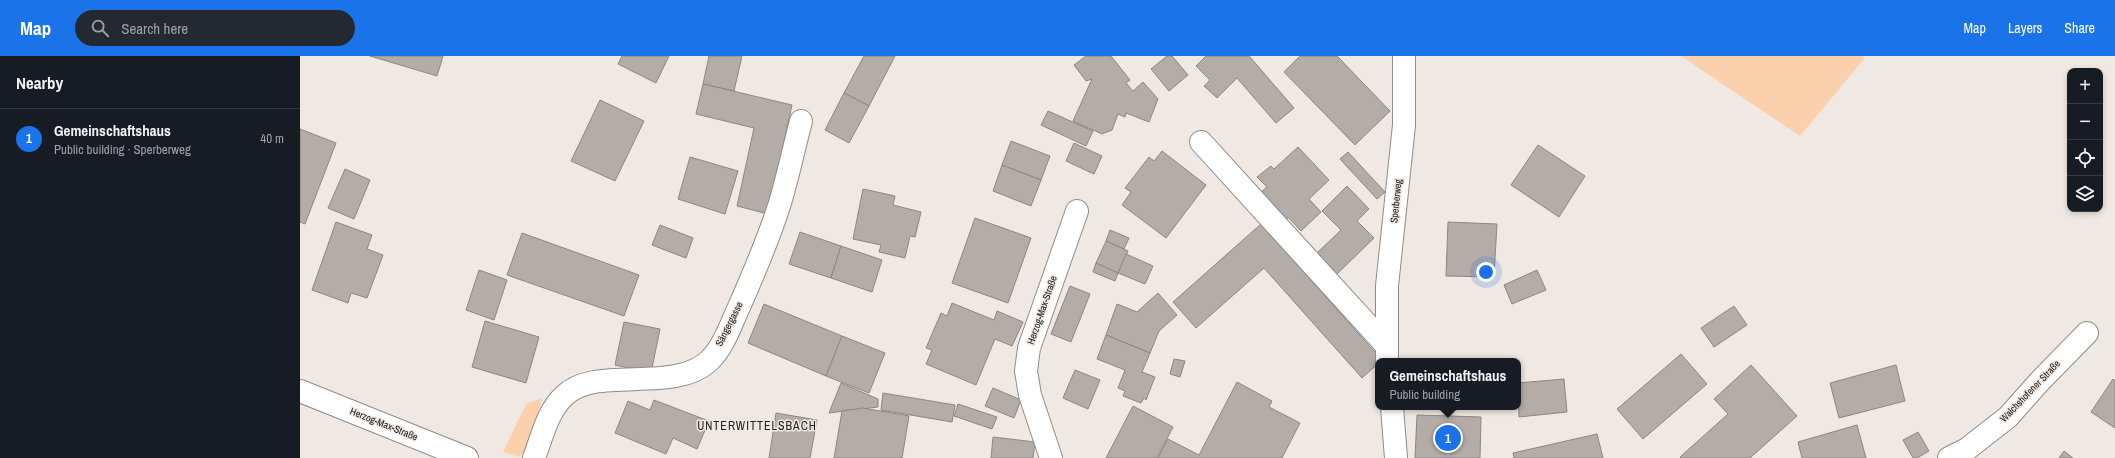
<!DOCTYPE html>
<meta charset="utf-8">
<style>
body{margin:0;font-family:"Archivo Narrow",sans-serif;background:#242831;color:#f1f3f6}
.controls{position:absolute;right:12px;top:12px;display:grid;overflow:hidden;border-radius:8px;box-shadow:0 2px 6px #0003}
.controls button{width:36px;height:36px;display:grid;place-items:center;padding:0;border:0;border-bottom:1px solid #363941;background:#171b24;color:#f1f3f6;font:20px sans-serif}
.you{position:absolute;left:1186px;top:216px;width:14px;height:14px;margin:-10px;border:3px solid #fff;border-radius:50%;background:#1a73e8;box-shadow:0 0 0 6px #1a73e833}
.badge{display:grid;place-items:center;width:26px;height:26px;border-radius:50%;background:#1a73e8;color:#fff;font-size:13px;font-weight:700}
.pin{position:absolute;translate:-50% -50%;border:2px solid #fff;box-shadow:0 1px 4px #0006}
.popup{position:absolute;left:1075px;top:302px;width:146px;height:52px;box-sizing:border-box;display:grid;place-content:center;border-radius:8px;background:#171b24;filter:drop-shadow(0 1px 3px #0005);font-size:13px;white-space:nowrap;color:#9ea1a6}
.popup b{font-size:15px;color:#f1f3f6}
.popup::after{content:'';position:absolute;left:50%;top:100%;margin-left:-8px;border:8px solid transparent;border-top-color:#171b24}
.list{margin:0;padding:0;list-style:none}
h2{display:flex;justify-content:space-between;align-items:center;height:52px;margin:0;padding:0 16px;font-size:17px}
h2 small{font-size:13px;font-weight:400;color:#9ea1a6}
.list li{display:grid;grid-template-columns:26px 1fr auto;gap:12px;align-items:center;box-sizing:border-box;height:60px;padding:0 16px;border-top:1px solid #363941}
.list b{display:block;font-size:15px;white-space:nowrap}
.list p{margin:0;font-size:13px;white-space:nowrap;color:#9ea1a6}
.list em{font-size:13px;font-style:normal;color:#9ea1a6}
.icon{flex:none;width:22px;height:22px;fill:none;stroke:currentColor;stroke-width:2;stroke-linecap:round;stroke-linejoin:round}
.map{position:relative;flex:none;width:1815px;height:402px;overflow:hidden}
header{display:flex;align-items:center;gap:24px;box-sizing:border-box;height:56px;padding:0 20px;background:#1a73e8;color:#fff}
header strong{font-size:19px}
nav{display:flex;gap:22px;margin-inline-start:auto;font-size:14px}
.search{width:280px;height:36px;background:#242831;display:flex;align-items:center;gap:10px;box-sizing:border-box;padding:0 14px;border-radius:22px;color:#9ea1a6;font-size:15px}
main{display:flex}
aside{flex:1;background:#171b24}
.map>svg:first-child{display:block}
</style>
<header>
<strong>Map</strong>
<div class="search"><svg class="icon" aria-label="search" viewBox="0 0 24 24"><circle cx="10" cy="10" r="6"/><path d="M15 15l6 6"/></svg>Search here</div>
<nav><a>Map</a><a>Layers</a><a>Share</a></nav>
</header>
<main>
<aside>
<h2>Nearby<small></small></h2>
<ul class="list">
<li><span class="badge">1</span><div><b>Gemeinschaftshaus</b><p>Public building · Sperberweg</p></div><em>40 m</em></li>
</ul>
</aside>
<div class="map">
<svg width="1815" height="402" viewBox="0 0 1815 402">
<rect width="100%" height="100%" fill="#f0e8e2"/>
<!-- green -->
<g fill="#fbd0ac">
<polygon points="1381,0 1563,0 1564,3 1500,80"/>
<polygon points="242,342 231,389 219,401 203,396 226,348"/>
</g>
<!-- building -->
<g fill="#b4ada7" stroke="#8d8681">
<polygon points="70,0 143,0 137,20"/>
<polygon points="322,0 369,0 356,27 318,8"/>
<polygon points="409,0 442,0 434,35 403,28"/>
<polygon points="564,0 595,0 569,50 544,37"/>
<polygon points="786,0 811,0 830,24 826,27 833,35 843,26 858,43 849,66 826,57 825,61 818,58 812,74 802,78 773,65 792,23 786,25 774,9"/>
<polygon points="867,0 872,0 888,19 869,35 851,13"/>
<polygon points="906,0 949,0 994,52 976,67 937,22 917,42 904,30 910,24 896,10"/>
<polygon points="1000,0 1037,0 1090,55 1055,89 984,16"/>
<polygon points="403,28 492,49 468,158 437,150 454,72 396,58"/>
<polygon points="544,37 569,50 549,87 525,74"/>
<polygon points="300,44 344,65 315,125 271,105"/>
<polygon points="748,55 793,75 786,90 741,69"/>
<polygon points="0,73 36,87 5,168 0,166"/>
<polygon points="711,85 750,100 741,124 702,109"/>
<polygon points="774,87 802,100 794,118 766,105"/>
<polygon points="1238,89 1285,120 1259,161 1211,129"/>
<polygon points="998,91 1029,124 1009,143 1021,156 1001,175 988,161 986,164 961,136 967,131 957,121 971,110 974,113"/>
<polygon points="862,95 906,129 866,182 822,149 831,136 825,132 849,101 854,105"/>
<polygon points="1048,96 1085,136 1077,143 1040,103"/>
<polygon points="390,101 438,115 425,158 378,143"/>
<polygon points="702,109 741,124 731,150 693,135"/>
<polygon points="45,113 70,124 54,163 28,152"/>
<polygon points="1047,130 1069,153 1057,165 1074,182 1037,218 1017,197 1041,174 1022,155"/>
<polygon points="563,133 595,140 593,149 621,156 615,181 610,180 605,202 579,196 581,189 553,183"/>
<polygon points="675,162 731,182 708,247 652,227"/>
<polygon points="36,166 72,179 67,193 83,199 67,242 51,237 48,247 12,234"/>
<polygon points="1148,166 1197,168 1194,221 1146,220"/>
<polygon points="961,168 1082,304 1062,322 964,212 896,272 873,246"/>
<polygon points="360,169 393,182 386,202 352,189"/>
<polygon points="810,174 829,182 824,193 806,185"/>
<polygon points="500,176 541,190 531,222 489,208"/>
<polygon points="222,177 339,219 324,260 207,219"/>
<polygon points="806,185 828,195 818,217 796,207"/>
<polygon points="541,190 582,204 572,236 531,222"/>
<polygon points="826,198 853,210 845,228 818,217"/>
<polygon points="796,207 818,217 815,225 793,216"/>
<polygon points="179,214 207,224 194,264 166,254"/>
<polygon points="1237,214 1246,234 1212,248 1204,229"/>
<polygon points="770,230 790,238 771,286 751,278"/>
<polygon points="858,237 877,259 859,275 850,297 806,279 817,248 837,256"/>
<polygon points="652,247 694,264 697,255 723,266 712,290 695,283 676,329 626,308 632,294 626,292 641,257 647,260"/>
<polygon points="464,248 542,280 526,320 448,287"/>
<polygon points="1434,250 1447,269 1414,291 1401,272"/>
<polygon points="185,265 239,281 226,327 172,311"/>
<polygon points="324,266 360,273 351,317 315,309"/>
<polygon points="806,279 850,297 842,316 855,321 846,344 844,342 841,347 823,340 825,335 818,332 825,314 797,303"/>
<polygon points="542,280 585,297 569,337 526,320"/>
<polygon points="1381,298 1407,328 1343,383 1317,353"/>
<polygon points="874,303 885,305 880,321 870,318"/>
<polygon points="1451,309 1497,360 1450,402 1381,402 1380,401 1428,358 1414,343"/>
<polygon points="1596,309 1605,345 1539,362 1530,327"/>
<polygon points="775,314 800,324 788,353 763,342"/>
<polygon points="1264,323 1267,356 1219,361 1218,327"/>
<polygon points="1813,323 1815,325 1815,372 1791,356"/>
<polygon points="937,326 972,345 969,351 1000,367 982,402 858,402 868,383 899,399"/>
<polygon points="541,327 578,343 578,351 529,357"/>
<polygon points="693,332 721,344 714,362 685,350"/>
<polygon points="583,337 655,349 652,366 581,354"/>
<polygon points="354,344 409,365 397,393 373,382 366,398 315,377 328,345 350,354"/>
<polygon points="658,348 697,361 692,373 654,360"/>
<polygon points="833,350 873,371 857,402 806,402"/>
<polygon points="563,352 609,360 602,402 534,402 542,355"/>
<polygon points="476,357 517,364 510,402 469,402"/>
<polygon points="1117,359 1181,361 1180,402 1115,402"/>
<polygon points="1557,369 1566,402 1502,402 1498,386"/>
<polygon points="1618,376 1629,395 1617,402 1613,402 1603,384"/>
<polygon points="1297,378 1303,402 1214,402 1213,397"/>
<polygon points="693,381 735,386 733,402 691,402"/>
<polygon points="1764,395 1773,402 1759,402"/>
</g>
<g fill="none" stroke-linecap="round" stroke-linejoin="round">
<!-- street casing -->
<g stroke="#928b86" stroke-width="24">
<g id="street">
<polyline points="901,86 1086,289"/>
<polyline points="1087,305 1087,230 1104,69 1104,0"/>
<polyline points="1092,351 1096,402"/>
<path d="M234,402C242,381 247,356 264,340C296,308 374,339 410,304C424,290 431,268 439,251C454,217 469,182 480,147C488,120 494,92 501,65"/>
<polyline points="751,402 730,339 726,315 729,292 777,155"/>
<polyline points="1649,402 1667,393 1708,361 1740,325 1787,277"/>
</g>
</g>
<!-- secondary casing -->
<g stroke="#928b86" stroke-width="24">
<polyline id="secondary" points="0,335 167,402"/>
</g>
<!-- street -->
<use href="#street" stroke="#fff" stroke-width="22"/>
<!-- secondary -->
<use href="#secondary" stroke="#fff" stroke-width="22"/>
</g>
<g text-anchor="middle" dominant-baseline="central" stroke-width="3" stroke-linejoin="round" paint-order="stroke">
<!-- street labels -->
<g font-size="10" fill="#22201d" stroke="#f0e8e2">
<text transform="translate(1096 145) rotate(-84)">Sperberweg</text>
<text transform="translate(742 254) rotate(-71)">Herzog-Max-Straße</text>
<text transform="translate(429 268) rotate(-63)">Sängergasse</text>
<text transform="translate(1730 335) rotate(-46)">Walchshofener Straße</text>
<text transform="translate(84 368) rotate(22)">Herzog-Max-Straße</text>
</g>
<!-- quarter labels -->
<g font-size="12" letter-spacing="1" fill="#22201d" stroke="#f0e8e2">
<text x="457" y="370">UNTERWITTELSBACH</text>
</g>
</g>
</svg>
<div class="controls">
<button>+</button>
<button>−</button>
<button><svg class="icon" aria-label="locate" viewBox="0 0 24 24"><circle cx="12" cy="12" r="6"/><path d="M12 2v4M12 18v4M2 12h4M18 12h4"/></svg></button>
<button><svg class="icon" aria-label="layers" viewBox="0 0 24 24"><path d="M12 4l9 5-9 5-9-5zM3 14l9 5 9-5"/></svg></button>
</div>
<div class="you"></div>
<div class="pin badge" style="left:1148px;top:382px">1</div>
<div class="popup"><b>Gemeinschaftshaus</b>Public building</div>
</div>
</main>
